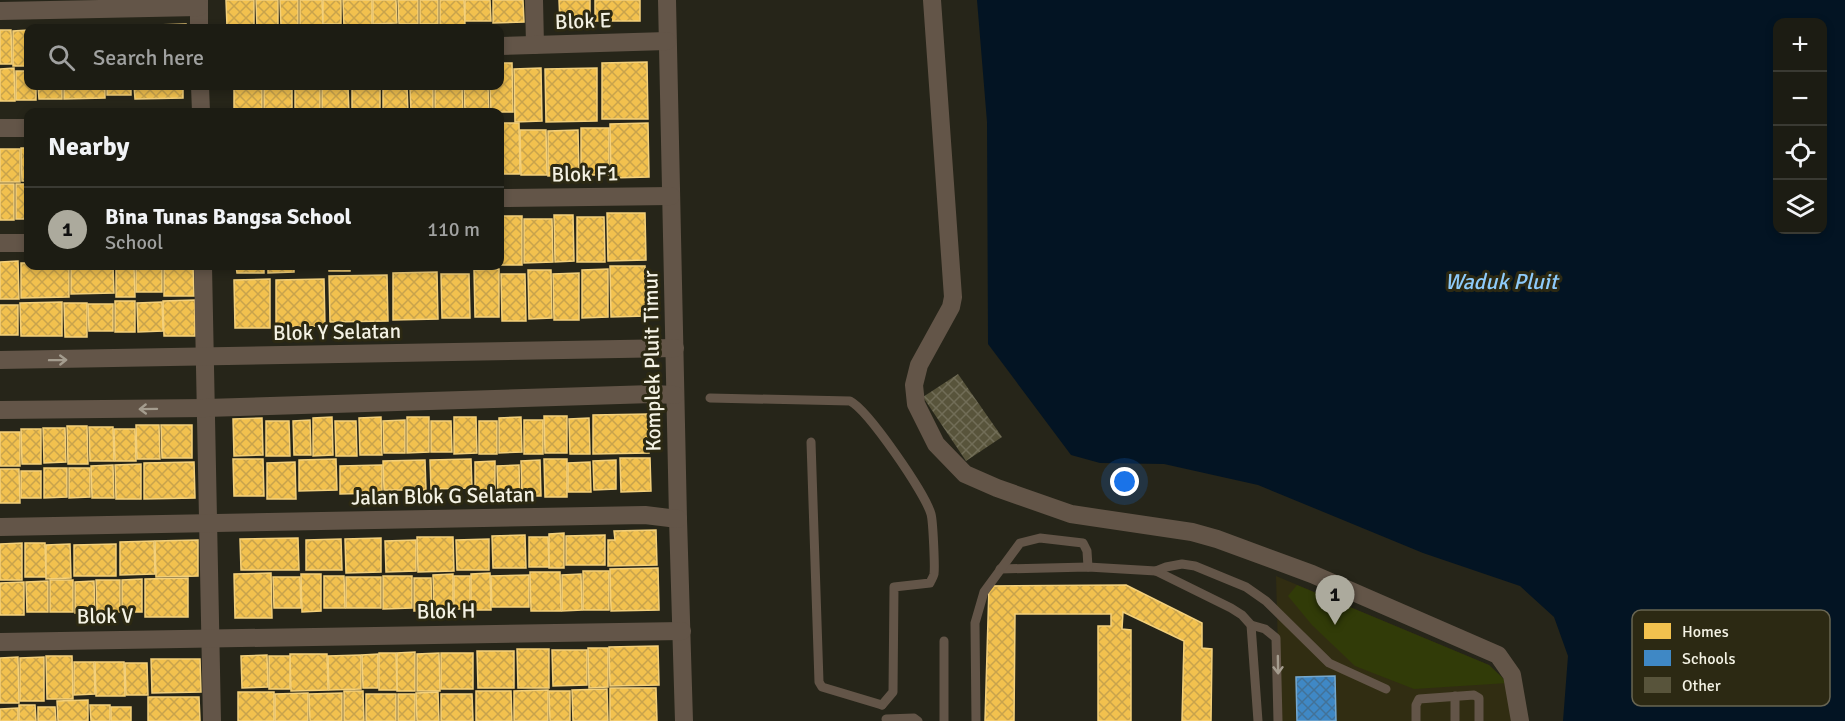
<!DOCTYPE html>
<meta charset="utf-8">
<style>
body{margin:0;font-family:Signika,sans-serif;background:#292921;color:#f1f3f6}
.controls{position:absolute;right:18px;top:18px;display:grid;overflow:hidden;border-radius:12px;box-shadow:0 3px 9px #0003}
.controls button{width:54px;height:54px;display:grid;place-items:center;padding:0;border:0;border-bottom:2px solid #3a3a33;background:#1c1c13;color:#f1f3f6;font:30px sans-serif}
.you{position:absolute;left:1125px;top:482px;width:21px;height:21px;margin:-15px;border:4px solid #fff;border-radius:50%;background:#1a73e8;box-shadow:0 0 0 9px #1a73e833}
.badge{display:grid;place-items:center;width:39px;height:39px;border-radius:50%;background:#acaa9d;color:#111;font-size:20px;font-weight:700}
.pin{position:absolute;translate:-50% -50px;filter:drop-shadow(0 2px 3px #0008)}
.pin::after{content:'';position:absolute;top:32px;width:21px;height:18px;background:inherit;clip-path:polygon(0 0,100% 0,50% 100%)}
.list{margin:0;padding:0;list-style:none}
h2{display:flex;justify-content:space-between;align-items:center;height:78px;margin:0;padding:0 24px;font-size:26px}
h2 small{font-size:20px;font-weight:400;color:#a0a1a0}
.list li{display:grid;grid-template-columns:39px 1fr auto;gap:18px;align-items:center;box-sizing:border-box;height:84px;padding:0 24px;border-top:2px solid #3a3a33}
.list b{display:block;font-size:22px;white-space:nowrap}
.list p{margin:0;font-size:20px;white-space:nowrap;color:#a0a1a0}
.list em{font-size:20px;font-style:normal;color:#a0a1a0}
.icon{flex:none;width:33px;height:33px;fill:none;stroke:currentColor;stroke-width:2;stroke-linecap:round;stroke-linejoin:round}
.map{position:relative;flex:none;width:1845px;height:721px;overflow:hidden}
.search{position:absolute;background:#1c1c13;box-shadow:0 3px 9px #0003;left:24px;top:24px;width:480px;height:66px;display:flex;align-items:center;gap:15px;box-sizing:border-box;padding:0 21px;border-radius:12px;color:#a0a1a0;font-size:22px}
.panel{position:absolute;background:#1c1c13;box-shadow:0 3px 9px #0003;left:24px;top:108px;width:480px;height:162px;border-radius:12px}
.map>svg:first-child{display:block}
</style>
<div class="map">
<svg width="1845" height="721" viewBox="0 0 1845 721">
<defs>
<pattern id="homes-cross-hatch" width="8" height="8" patternUnits="userSpaceOnUse" patternTransform="scale(1.5)"><rect width="8" height="8" fill="#f2c14e"/><path d="M0 0l8 8M0 8l8-8" fill="none" stroke="#c8a34c"/></pattern>
<pattern id="schools-cross-hatch" width="8" height="8" patternUnits="userSpaceOnUse" patternTransform="scale(1.5)"><rect width="8" height="8" fill="#3f88c5"/><path d="M0 0l8 8M0 8l8-8" fill="none" stroke="#427298"/></pattern>
<pattern id="building-cross-hatch" width="8" height="8" patternUnits="userSpaceOnUse" patternTransform="scale(1.5)"><rect width="8" height="8" fill="#58543b"/><path d="M0 0l8 8M0 8l8-8" fill="none" stroke="#716d57"/></pattern>
</defs>
<rect width="100%" height="100%" fill="#262519"/>
<!-- built -->
<polygon fill="#312d12" points="1276,576 1489,665 1508,683 1511,721 1280,721"/>
<!-- grass -->
<polygon fill="#313b08" points="1297,585 1489,665 1508,683 1414,689 1355,666 1312,625 1288,596"/>
<!-- water -->
<path fill="#031423" fill-rule="evenodd" d="M977,0H1845V721H1563L1568,656L1554,617L1520,586L1423,553L1258,485L1164,464L1100,463L1071,455L988,344L987,122ZM1778,22H1822V230H1778Z"/>
<!-- homes -->
<g fill="url(#homes-cross-hatch)" stroke="#f3d07b" stroke-width="1.5">
<polygon points="226,0 254,0 254,26 227,27"/>
<polygon points="256,0 278,0 278,28 257,28"/>
<polygon points="280,0 298,0 298,26 281,27"/>
<polygon points="300,0 322,0 323,28 300,28"/>
<rect x="323" y="0" width="18" height="24"/>
<polygon points="343,0 372,0 372,28 344,28"/>
<polygon points="373,0 396,0 397,23 373,24"/>
<polygon points="398,0 418,0 418,24 399,24"/>
<rect x="420" y="0" width="18" height="24"/>
<polygon points="440,0 464,0 465,25 440,26"/>
<polygon points="465,0 490,0 491,21 465,21"/>
<polygon points="493,0 523,0 524,22 493,23"/>
<polygon points="559,0 590,0 590,22 560,23"/>
<rect x="595" y="0" width="45" height="21"/>
<polygon points="186,24 186,28 156,28 156,25"/>
<polygon points="0,30 11,30 12,64 0,64"/>
<polygon points="28,30 28,66 13,66 13,31"/>
<polygon points="647,62 648,119 602,119 602,63"/>
<polygon points="500,63 512,63 513,112 491,112 490,86 500,86"/>
<polygon points="14,68 15,101 0,101 0,69"/>
<polygon points="541,68 542,121 515,122 514,69"/>
<polygon points="597,68 597,121 546,122 545,69"/>
<polygon points="16,71 28,71 28,86 36,86 36,100 16,100"/>
<polygon points="38,86 62,86 62,99 39,99"/>
<polygon points="64,86 105,86 105,98 64,99"/>
<rect x="107" y="86" width="24" height="9"/>
<polygon points="134,86 183,86 183,98 135,99"/>
<rect x="234" y="86" width="28" height="26"/>
<rect x="264" y="86" width="28" height="26"/>
<rect x="295" y="86" width="25" height="26"/>
<polygon points="322,86 348,86 349,112 322,112"/>
<rect x="352" y="86" width="28" height="26"/>
<polygon points="383,86 407,86 408,112 383,112"/>
<polygon points="410,86 433,86 433,112 411,112"/>
<polygon points="435,86 462,86 463,111 435,111"/>
<polygon points="464,86 488,86 489,112 465,112"/>
<polygon points="500,123 519,123 520,174 500,174"/>
<polygon points="648,123 649,177 611,178 610,124"/>
<rect x="581" y="128" width="28" height="47"/>
<polygon points="520,130 546,130 547,175 521,175"/>
<polygon points="578,130 579,175 548,176 548,131"/>
<polygon points="21,148 28,148 28,181 22,181"/>
<rect x="0" y="149" width="20" height="33"/>
<rect x="0" y="184" width="14" height="36"/>
<rect x="16" y="184" width="12" height="35"/>
<polygon points="607,213 645,213 646,260 608,261"/>
<polygon points="554,215 573,215 574,261 555,262"/>
<rect x="500" y="216" width="22" height="49"/>
<polygon points="577,217 604,217 605,262 577,262"/>
<polygon points="524,219 552,219 553,262 524,263"/>
<polygon points="18,261 19,299 0,299 0,262"/>
<polygon points="21,263 28,263 28,266 69,266 69,297 21,298"/>
<polygon points="71,266 113,266 114,293 71,294"/>
<polygon points="116,266 134,266 135,297 116,297"/>
<rect x="136" y="266" width="26" height="26"/>
<polygon points="164,266 193,266 194,296 164,296"/>
<polygon points="236,266 264,266 264,273 237,273"/>
<polygon points="268,266 294,266 294,272 268,273"/>
<rect x="297" y="266" width="29" height="3"/>
<rect x="329" y="266" width="21" height="5"/>
<polygon points="353,266 404,266 353,267"/>
<polygon points="610,266 645,266 646,316 611,317"/>
<polygon points="499,269 499,317 475,317 474,270"/>
<polygon points="608,269 608,317 582,318 582,270"/>
<polygon points="528,270 551,270 552,318 529,319"/>
<polygon points="437,272 438,319 393,320 393,273"/>
<polygon points="579,273 579,320 554,320 553,274"/>
<polygon points="441,274 469,274 470,318 442,318"/>
<polygon points="501,274 525,274 526,321 502,321"/>
<polygon points="387,275 388,321 330,322 329,276"/>
<polygon points="270,279 270,328 235,328 234,280"/>
<polygon points="324,279 325,326 276,327 276,280"/>
<polygon points="195,300 195,336 164,336 163,301"/>
<rect x="115" y="301" width="20" height="31"/>
<polygon points="62,302 62,336 21,336 20,303"/>
<polygon points="162,302 163,331 138,332 137,303"/>
<polygon points="64,303 87,303 87,337 65,337"/>
<polygon points="88,304 113,304 113,331 89,331"/>
<rect x="0" y="305" width="18" height="30"/>
<polygon points="648,414 649,453 593,454 593,415"/>
<polygon points="544,416 567,416 567,453 545,453"/>
<polygon points="332,417 333,455 313,456 313,418"/>
<polygon points="381,417 382,455 360,455 359,418"/>
<polygon points="407,417 429,417 429,452 407,453"/>
<polygon points="454,417 476,417 477,453 454,454"/>
<polygon points="521,417 522,452 499,453 499,418"/>
<polygon points="262,418 263,455 234,456 233,419"/>
<polygon points="589,418 590,454 570,454 569,419"/>
<polygon points="310,420 311,455 294,455 293,421"/>
<polygon points="405,420 405,453 384,453 383,421"/>
<rect x="524" y="420" width="19" height="34"/>
<polygon points="266,421 289,421 290,456 266,456"/>
<polygon points="335,421 356,421 357,456 336,456"/>
<polygon points="431,421 451,421 452,452 431,452"/>
<rect x="479" y="421" width="18" height="33"/>
<polygon points="136,425 159,425 160,459 137,459"/>
<polygon points="161,425 192,425 192,458 162,458"/>
<polygon points="67,426 87,426 88,464 68,464"/>
<polygon points="89,427 113,427 114,461 90,461"/>
<polygon points="43,428 65,428 66,462 44,463"/>
<polygon points="21,429 41,429 41,464 22,464"/>
<polygon points="114,429 135,429 136,461 115,461"/>
<rect x="0" y="432" width="20" height="34"/>
<polygon points="620,458 650,458 651,491 621,492"/>
<polygon points="233,459 263,459 264,496 234,496"/>
<polygon points="336,459 337,490 299,491 299,460"/>
<polygon points="471,459 472,488 431,489 430,460"/>
<polygon points="544,459 567,459 567,497 545,497"/>
<polygon points="425,460 426,490 384,490 383,461"/>
<polygon points="540,460 541,496 522,496 521,461"/>
<polygon points="616,460 616,489 594,490 593,461"/>
<polygon points="495,461 495,491 475,491 475,462"/>
<polygon points="194,462 195,498 144,499 144,463"/>
<polygon points="295,462 296,499 267,499 267,463"/>
<polygon points="590,462 591,492 568,492 568,463"/>
<polygon points="141,464 141,499 116,499 115,465"/>
<polygon points="113,465 114,498 92,498 91,466"/>
<polygon points="382,465 382,493 340,494 340,466"/>
<polygon points="519,465 520,502 498,502 497,466"/>
<polygon points="44,468 67,468 67,497 44,498"/>
<polygon points="69,468 90,468 90,497 69,498"/>
<polygon points="0,469 19,469 20,503 0,503"/>
<rect x="21" y="471" width="20" height="27"/>
<polygon points="656,530 657,565 608,566 608,540 615,540 614,531"/>
<polygon points="564,533 564,568 549,568 549,534"/>
<polygon points="525,535 526,568 493,568 492,536"/>
<polygon points="605,535 605,565 566,565 566,536"/>
<polygon points="417,537 453,537 454,571 418,572"/>
<polygon points="529,537 548,537 549,567 529,567"/>
<polygon points="298,538 299,570 241,570 240,539"/>
<polygon points="381,538 381,572 346,573 345,539"/>
<polygon points="341,539 342,570 306,570 306,540"/>
<polygon points="489,539 489,570 457,570 456,540"/>
<polygon points="198,540 198,576 156,577 155,541"/>
<polygon points="416,540 416,571 386,572 385,541"/>
<polygon points="154,541 155,574 120,575 120,542"/>
<polygon points="22,543 22,580 0,580 0,544"/>
<polygon points="25,543 45,543 46,577 25,577"/>
<polygon points="70,544 71,578 46,579 46,545"/>
<polygon points="116,544 116,576 74,576 74,545"/>
<polygon points="658,568 659,610 611,611 610,569"/>
<rect x="583" y="571" width="26" height="39"/>
<polygon points="530,572 560,572 561,611 531,611"/>
<polygon points="271,573 272,618 235,618 234,574"/>
<polygon points="490,573 491,610 471,610 471,574"/>
<polygon points="301,574 321,574 321,611 302,612"/>
<polygon points="453,574 453,613 434,614 433,575"/>
<polygon points="581,574 582,610 562,611 562,575"/>
<polygon points="529,575 529,607 492,607 491,576"/>
<polygon points="324,576 344,576 345,608 324,608"/>
<polygon points="383,576 412,576 412,608 383,609"/>
<rect x="454" y="576" width="16" height="33"/>
<polygon points="273,577 300,577 301,608 274,608"/>
<rect x="346" y="577" width="35" height="31"/>
<polygon points="188,578 188,617 145,617 145,579"/>
<polygon points="414,578 431,578 432,611 414,611"/>
<polygon points="142,579 142,612 122,612 122,580"/>
<rect x="50" y="580" width="23" height="32"/>
<polygon points="96,580 120,580 120,612 97,612"/>
<polygon points="48,581 48,612 27,612 26,582"/>
<polygon points="94,581 95,613 75,613 75,582"/>
<polygon points="24,582 24,615 0,615 0,583"/>
<polygon points="1126,585 1202,623 1202,648 1212,649 1211,721 1182,721 1184,641 1123,612 1122,629 1131,630 1131,721 1098,721 1098,626 1111,626 1111,614 1015,614 1014,721 985,721 989,586"/>
<polygon points="658,646 659,685 610,686 609,647"/>
<polygon points="588,648 608,648 608,687 589,688"/>
<polygon points="517,649 549,649 549,688 518,688"/>
<polygon points="552,650 587,650 587,685 553,686"/>
<polygon points="477,651 514,651 514,688 478,688"/>
<polygon points="415,652 415,691 397,691 397,653"/>
<polygon points="379,653 396,653 397,690 379,690"/>
<polygon points="439,653 440,691 417,691 417,654"/>
<rect x="441" y="653" width="32" height="36"/>
<polygon points="290,654 327,654 328,690 291,691"/>
<polygon points="378,654 378,688 363,688 362,655"/>
<polygon points="267,655 268,687 242,688 241,656"/>
<polygon points="361,655 361,689 329,690 328,656"/>
<polygon points="46,656 72,656 73,699 47,699"/>
<rect x="269" y="656" width="21" height="33"/>
<polygon points="18,657 19,703 0,703 0,658"/>
<polygon points="44,657 44,701 20,701 20,658"/>
<polygon points="151,659 200,659 201,692 152,693"/>
<polygon points="74,662 94,662 95,694 74,695"/>
<polygon points="95,662 124,662 125,696 96,696"/>
<polygon points="125,663 147,663 148,695 126,695"/>
<polygon points="610,688 656,688 657,721 610,721"/>
<polygon points="607,689 608,721 573,721 572,690"/>
<polygon points="548,690 548,721 514,721 514,691"/>
<polygon points="344,691 363,691 364,721 344,721"/>
<polygon points="476,691 511,691 512,721 476,721"/>
<polygon points="549,691 570,691 570,721 550,721"/>
<rect x="238" y="692" width="36" height="29"/>
<polygon points="438,692 439,721 417,721 416,693"/>
<polygon points="308,693 308,721 275,721 275,694"/>
<polygon points="342,693 342,721 310,721 309,694"/>
<rect x="366" y="694" width="30" height="27"/>
<rect x="398" y="694" width="17" height="27"/>
<polygon points="441,694 472,694 473,721 441,721"/>
<polygon points="148,697 199,697 200,721 148,721"/>
<polygon points="88,700 88,721 58,721 57,701"/>
<polygon points="19,705 35,705 36,721 19,721"/>
<polygon points="90,705 110,705 110,721 91,721"/>
<polygon points="38,707 55,707 56,721 38,721"/>
<rect x="111" y="707" width="20" height="14"/>
<polygon points="18,708 18,721 0,721 0,709"/>
</g>
<!-- schools -->
<polygon fill="url(#schools-cross-hatch)" stroke="#75a8ce" stroke-width="1.5" points="1335,676 1336,721 1297,721 1296,677"/>
<!-- building -->
<polygon fill="url(#building-cross-hatch)" points="958,374 1002,437 966,461 923,397"/>
<g fill="none" stroke-linecap="round" stroke-linejoin="round">
<!-- service -->
<g stroke="#635548" stroke-width="9">
<path d="M710,398L850,401C868,410 925,493 931,514C933,521 935,567 934,574C933,578 931,580 930,583L894,587L893,692L882,705"/>
<polyline points="811,442 819,682 822,687 882,705"/>
<polyline points="1000,569 1088,567 1156,571 1231,608 1242,615 1251,625 1258,721"/>
<polyline points="1156,571 1166,567 1182,564 1195,566 1246,587 1266,601 1329,663 1386,689"/>
<polyline points="1251,625 1265,629 1276,638 1278,721"/>
<polyline points="944,641 944,721"/>
<polyline points="1455,696 1455,721"/>
<polyline points="886,719 914,718 918,721"/>
<polyline points="976,721 975,623 984,592 1020,543 1040,538 1083,543 1087,551 1088,567"/>
<polyline points="1416,721 1416,705 1419,699 1474,695 1479,698 1479,721"/>
</g>
<!-- minor -->
<g stroke="#635548" stroke-width="18">
<polyline points="199,0 199,28"/>
<polyline points="534,0 535,45"/>
<polyline points="667,0 678,519 684,721"/>
<polyline points="932,0 953,297 951,307 919,365 914,385 916,404 936,444 965,474 997,488 1071,514 1192,532 1217,539 1312,574 1498,655 1512,675 1520,721"/>
<polyline points="0,11 199,7"/>
<polyline points="500,46 667,41"/>
<polyline points="200,86 201,112"/>
<polyline points="0,128 28,128"/>
<polyline points="500,198 671,196"/>
<polyline points="0,243 28,243"/>
<polyline points="203,266 212,721"/>
<polyline points="0,360 675,348"/>
<polyline points="0,410 206,408 652,394 675,395"/>
<polyline points="0,527 645,515 678,519"/>
<polyline points="0,642 682,631"/>
</g>
</g>
<!-- one-way arrows -->
<defs><path id="oneway-shaft" d="M-6 0H5M1.5-3L5.5 0L1.5 3" fill="none" stroke-width="1.6" stroke-linecap="round" stroke-linejoin="round" transform="scale(1.5)"/></defs>
<g stroke="#a49c8e">
<use href="#oneway-shaft" transform="translate(58 360) rotate(-1)"/>
<use href="#oneway-shaft" transform="translate(148 409) rotate(179)"/>
<use href="#oneway-shaft" transform="translate(1278 665) rotate(89)"/>
</g>
<g text-anchor="middle" dominant-baseline="central" stroke-width="6" stroke-linejoin="round" paint-order="stroke">
<!-- street labels -->
<g font-size="21" fill="#f4f2e4" stroke="#2c2913">
<text transform="translate(583 21) rotate(-2)">Blok E</text>
<text transform="translate(585 174) rotate(-1)">Blok F1</text>
<text transform="translate(337 332) rotate(-1)">Blok Y Selatan</text>
<text transform="translate(652 361) rotate(-91)">Komplek Pluit Timur</text>
<text transform="translate(443 496) rotate(-1)">Jalan Blok G Selatan</text>
<text transform="translate(446 611) rotate(-1)">Blok H</text>
<text transform="translate(105 616) rotate(-1)">Blok V</text>
</g>
<!-- water labels -->
<g font-size="22" font-style="italic" fill="#8ecbfa" stroke="#2c2913">
<text x="1501" y="281">Waduk Pluit</text>
</g>
</g>
<!-- legend -->
<rect x="1632" y="610" width="198" height="96" rx="9" fill="#2c2913" stroke="#686552" stroke-width="1.5"/>
<rect x="1644" y="623" width="27" height="16" fill="#f2c14e"/>
<rect x="1644" y="650" width="27" height="16" fill="#3f88c5"/>
<rect x="1644" y="677" width="27" height="16" fill="#58543b"/>
<g font-size="16" fill="#f4f2e4">
<text x="1682" y="637">Homes</text>
<text x="1682" y="664">Schools</text>
<text x="1682" y="691">Other</text>
</g>
</svg>
<div class="controls">
<button>+</button>
<button>−</button>
<button><svg class="icon" aria-label="locate" viewBox="0 0 24 24"><circle cx="12" cy="12" r="6"/><path d="M12 2v4M12 18v4M2 12h4M18 12h4"/></svg></button>
<button><svg class="icon" aria-label="layers" viewBox="0 0 24 24"><path d="M12 4l9 5-9 5-9-5zM3 14l9 5 9-5"/></svg></button>
</div>
<div class="you"></div>
<div class="pin badge" style="left:1335px;top:625px">1</div>
<div class="search"><svg class="icon" aria-label="search" viewBox="0 0 24 24"><circle cx="10" cy="10" r="6"/><path d="M15 15l6 6"/></svg>Search here</div>
<section class="panel">
<h2>Nearby<small></small></h2>
<ul class="list">
<li><span class="badge">1</span><div><b>Bina Tunas Bangsa School</b><p>School</p></div><em>110 m</em></li>
</ul>
</section>
</div>
